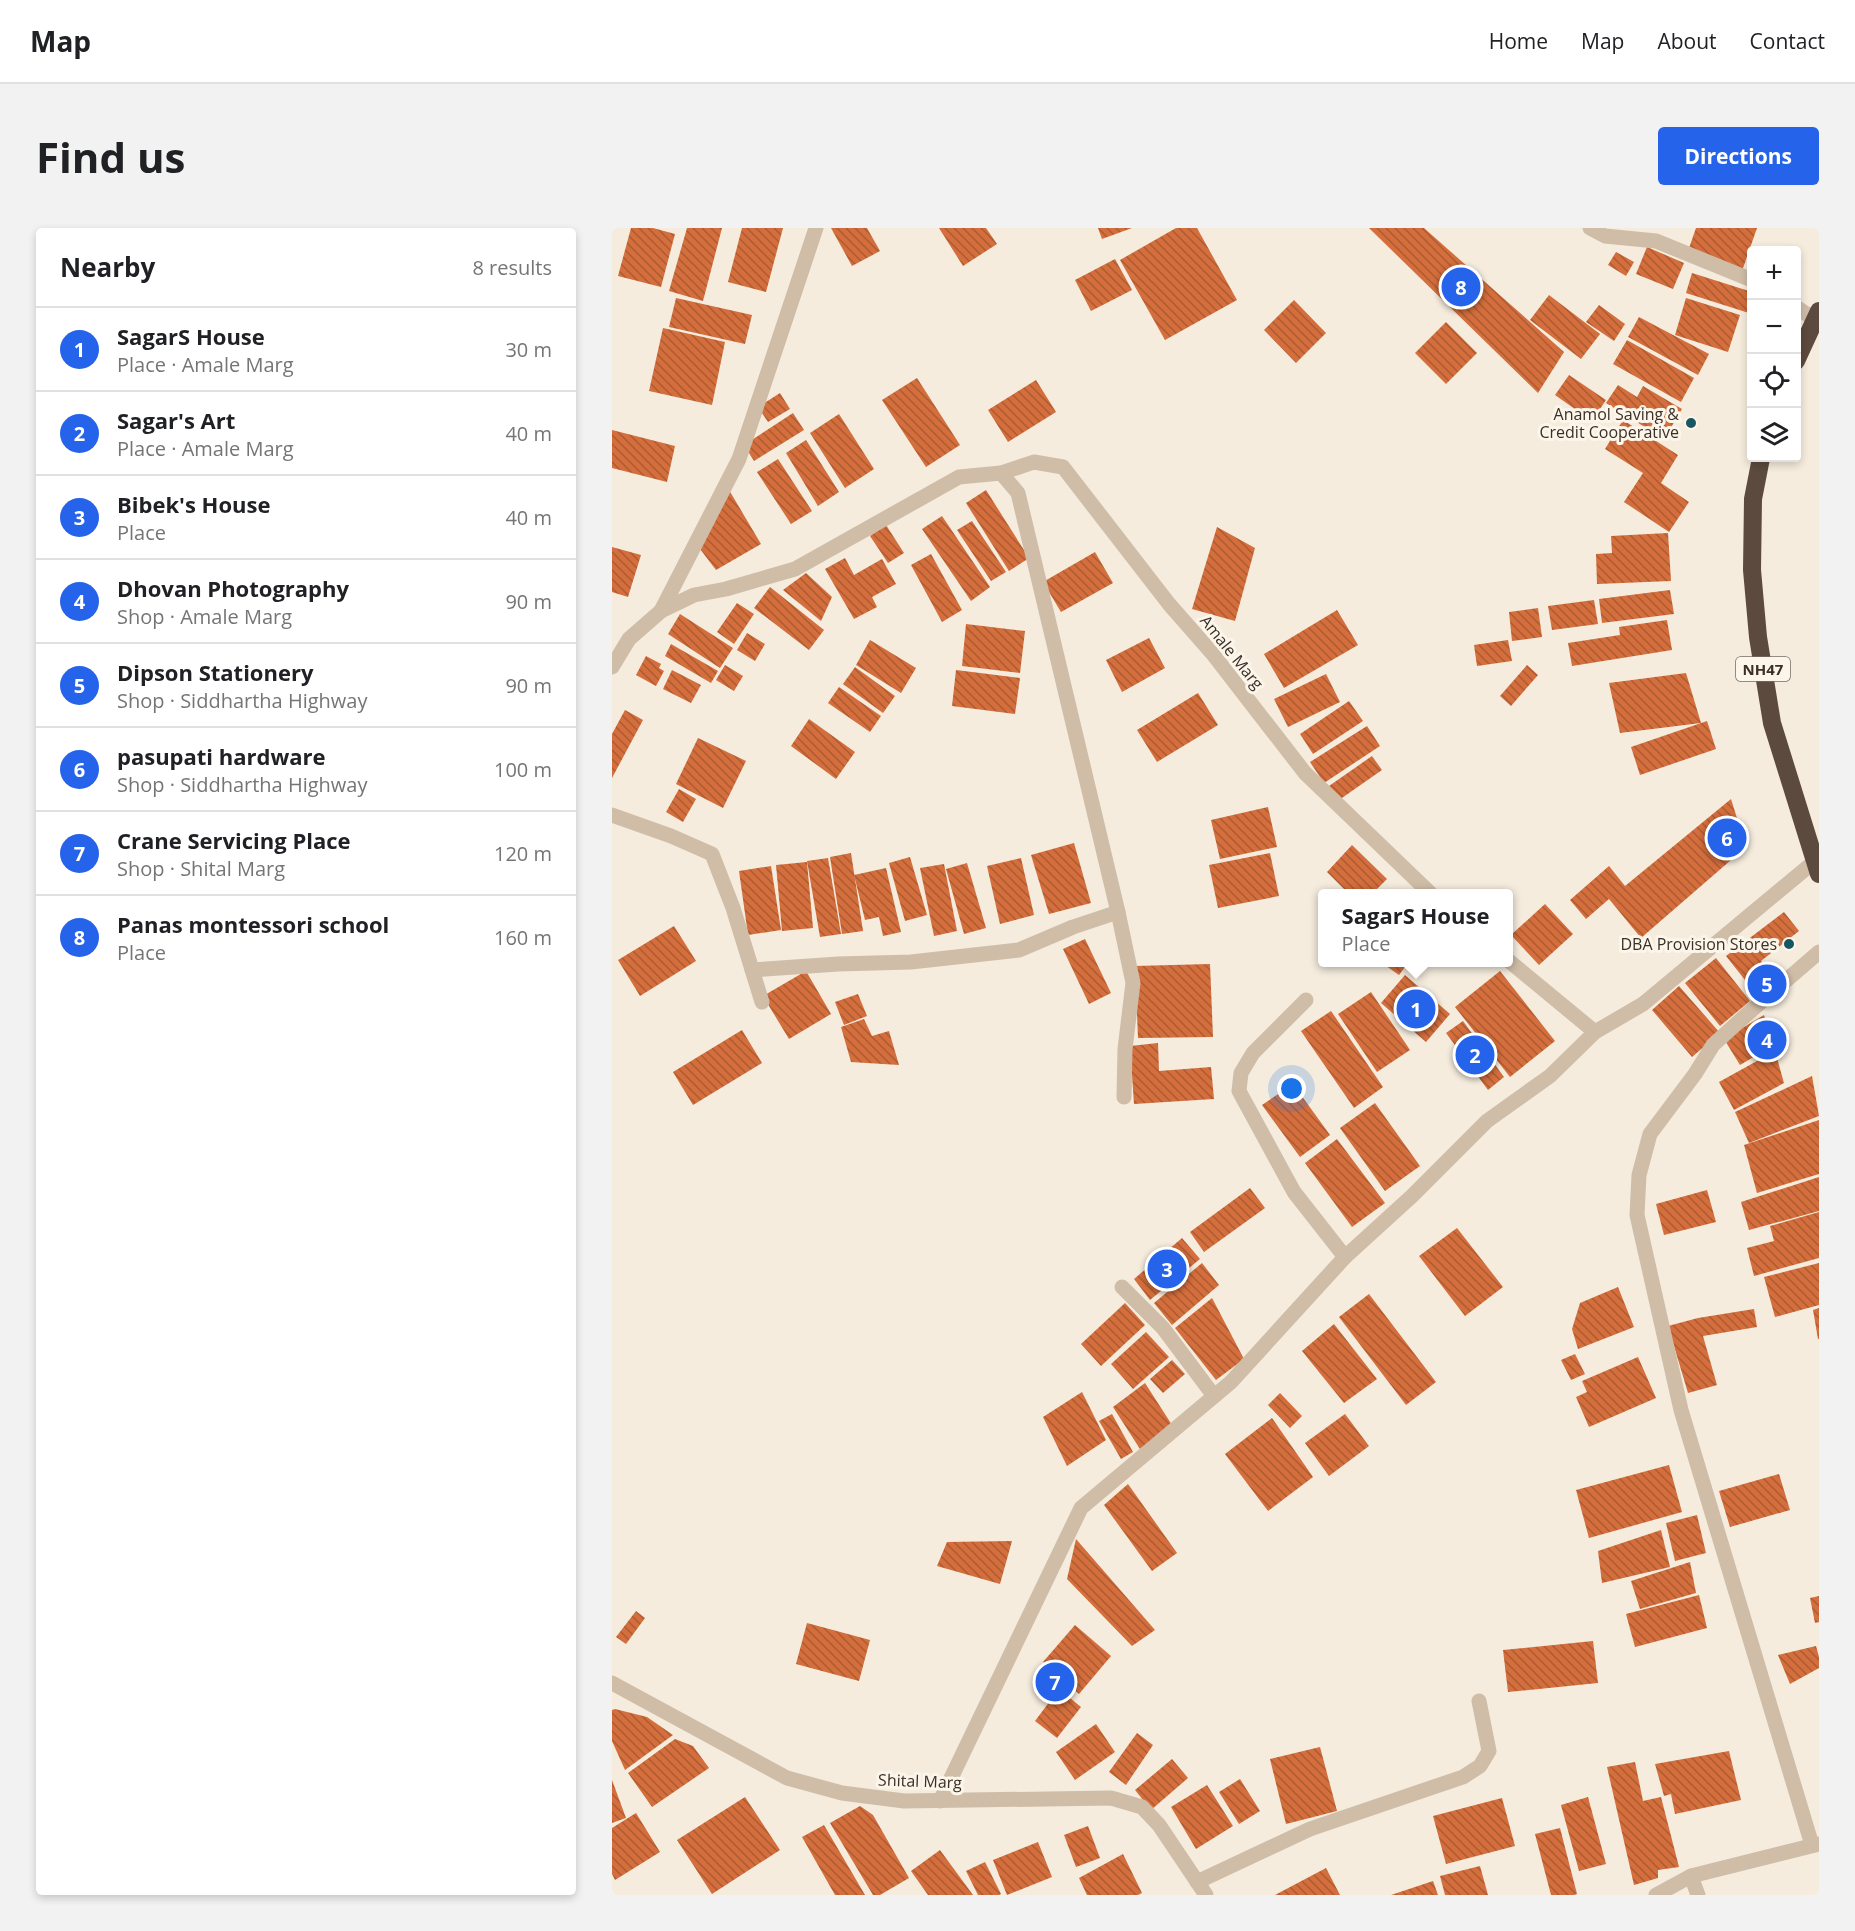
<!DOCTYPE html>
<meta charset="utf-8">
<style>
body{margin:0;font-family:"Open Sans",sans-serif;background:#f2f2f2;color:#202124}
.controls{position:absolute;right:18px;top:18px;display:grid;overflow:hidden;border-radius:6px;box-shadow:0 3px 9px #0003}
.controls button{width:54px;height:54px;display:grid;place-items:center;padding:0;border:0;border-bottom:2px solid #e0e0e0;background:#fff;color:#202124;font:30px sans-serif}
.you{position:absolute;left:680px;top:861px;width:21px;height:21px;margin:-15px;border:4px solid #fff;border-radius:50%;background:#1a73e8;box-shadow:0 0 0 9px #1a73e833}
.badge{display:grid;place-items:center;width:39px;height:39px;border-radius:50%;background:#2563eb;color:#fff;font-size:20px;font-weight:700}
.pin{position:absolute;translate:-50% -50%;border:3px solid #fff;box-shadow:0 2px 6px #0006}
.popup{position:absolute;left:706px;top:661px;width:195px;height:78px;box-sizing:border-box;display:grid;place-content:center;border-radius:6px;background:#fff;filter:drop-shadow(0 2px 4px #0005);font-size:20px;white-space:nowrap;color:#757577}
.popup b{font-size:22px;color:#202124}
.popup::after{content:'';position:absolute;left:50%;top:100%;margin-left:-12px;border:12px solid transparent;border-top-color:#fff}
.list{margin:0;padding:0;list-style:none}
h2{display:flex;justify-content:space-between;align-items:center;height:78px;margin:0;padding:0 24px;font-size:26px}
h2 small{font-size:20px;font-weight:400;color:#757577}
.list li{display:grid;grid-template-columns:39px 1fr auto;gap:18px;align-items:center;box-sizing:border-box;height:84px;padding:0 24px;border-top:2px solid #e0e0e0}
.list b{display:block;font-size:22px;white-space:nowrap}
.list p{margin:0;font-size:20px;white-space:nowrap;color:#757577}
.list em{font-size:20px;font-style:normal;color:#757577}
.icon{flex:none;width:33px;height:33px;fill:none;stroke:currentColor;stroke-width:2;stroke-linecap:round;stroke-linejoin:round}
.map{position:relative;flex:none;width:1207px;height:1667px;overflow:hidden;border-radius:6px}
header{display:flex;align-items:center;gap:36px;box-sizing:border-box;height:84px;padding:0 30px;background:#fff;border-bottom:2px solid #e0e0e0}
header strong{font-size:28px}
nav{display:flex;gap:33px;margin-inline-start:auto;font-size:21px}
.intro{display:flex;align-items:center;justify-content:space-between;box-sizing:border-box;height:144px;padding:0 36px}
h1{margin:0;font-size:42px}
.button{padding:15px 27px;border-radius:6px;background:#2563eb;color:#fff;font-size:21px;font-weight:700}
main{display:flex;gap:36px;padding:0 36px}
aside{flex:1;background:#fff;border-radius:6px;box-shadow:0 3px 9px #0003}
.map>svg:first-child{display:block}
</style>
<header>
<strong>Map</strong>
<nav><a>Home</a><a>Map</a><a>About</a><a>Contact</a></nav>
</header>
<div class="intro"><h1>Find us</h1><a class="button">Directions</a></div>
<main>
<aside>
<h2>Nearby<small>8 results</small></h2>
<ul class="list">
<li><span class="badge">1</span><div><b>SagarS House</b><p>Place · Amale Marg</p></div><em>30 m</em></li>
<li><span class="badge">2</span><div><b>Sagar's Art</b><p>Place · Amale Marg</p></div><em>40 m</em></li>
<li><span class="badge">3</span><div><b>Bibek's House</b><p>Place</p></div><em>40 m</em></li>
<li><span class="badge">4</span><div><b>Dhovan Photography</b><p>Shop · Amale Marg</p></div><em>90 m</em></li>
<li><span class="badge">5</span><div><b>Dipson Stationery</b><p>Shop · Siddhartha Highway</p></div><em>90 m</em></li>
<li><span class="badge">6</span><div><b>pasupati hardware</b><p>Shop · Siddhartha Highway</p></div><em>100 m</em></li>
<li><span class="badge">7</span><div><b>Crane Servicing Place</b><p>Shop · Shital Marg</p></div><em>120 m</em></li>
<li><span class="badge">8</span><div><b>Panas montessori school</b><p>Place</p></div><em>160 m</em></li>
</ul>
</aside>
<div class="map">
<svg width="1207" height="1667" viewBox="0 0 1207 1667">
<defs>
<pattern id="building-back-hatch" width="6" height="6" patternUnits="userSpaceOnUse" patternTransform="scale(1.5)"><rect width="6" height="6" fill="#d46e3c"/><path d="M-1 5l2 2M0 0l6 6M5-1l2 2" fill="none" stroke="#ad5b32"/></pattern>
</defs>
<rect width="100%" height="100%" fill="#f5ecdd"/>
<!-- building -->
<g fill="url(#building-back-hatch)">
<polygon points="19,0 41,0 63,6 49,59 6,48"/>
<polygon points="75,0 110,0 91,73 57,63"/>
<polygon points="130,0 171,0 154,64 116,54"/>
<polygon points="219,0 255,0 268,23 240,38"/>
<polygon points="327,0 374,0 385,16 351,38"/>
<polygon points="486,0 520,0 490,11"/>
<polygon points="564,0 585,0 625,72 553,112 508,32"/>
<polygon points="757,0 812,0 952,124 926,165"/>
<polygon points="1084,0 1145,0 1130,43 1076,23"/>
<polygon points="1035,19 1072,35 1061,61 1024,46"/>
<polygon points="1004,24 1022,34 1014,48 996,37"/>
<polygon points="503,31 520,62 479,83 463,52"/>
<polygon points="1080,45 1140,64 1140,86 1074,65"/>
<polygon points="937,67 988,106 969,131 918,92"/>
<polygon points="64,70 140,87 133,116 57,99"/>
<polygon points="1074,70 1128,87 1116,124 1063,107"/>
<polygon points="682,72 714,105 684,135 652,102"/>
<polygon points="987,77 1013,96 1002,113 974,94"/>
<polygon points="1027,89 1097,126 1086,147 1016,109"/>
<polygon points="834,94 865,125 834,156 803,125"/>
<polygon points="51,100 113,114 100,177 37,163"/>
<polygon points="1015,112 1082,150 1069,174 1001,136"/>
<polygon points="957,147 994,172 980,193 943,167"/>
<polygon points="305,150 348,217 314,239 270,172"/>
<polygon points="424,152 444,184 396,214 376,182"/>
<polygon points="1006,157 1025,169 1031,158 1070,181 1052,211 994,175"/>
<polygon points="168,165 178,181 156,194 146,179"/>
<polygon points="181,185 192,202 142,233 132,217"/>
<polygon points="227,186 262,241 233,260 198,205"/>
<polygon points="1011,192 1066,227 1049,255 1077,274 1057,304 1012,274 1031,245 993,221"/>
<polygon points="0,202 63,218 55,254 0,240"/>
<polygon points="194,212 227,264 206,278 174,225"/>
<polygon points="166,231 200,283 179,296 145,244"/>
<polygon points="117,262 149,316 104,342 88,321"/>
<polygon points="374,262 417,330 397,343 354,275"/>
<polygon points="330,288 378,359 359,373 310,301"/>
<polygon points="360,293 394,344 379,353 345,302"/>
<polygon points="274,297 292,325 276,335 258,308"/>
<polygon points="605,299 643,320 623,393 580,381"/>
<polygon points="1056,305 1059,353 985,356 984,326 1000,325 999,308"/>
<polygon points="0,319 29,327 16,369 0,364"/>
<polygon points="483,324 501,355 449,384 431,354"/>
<polygon points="319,326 350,382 330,394 299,337"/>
<polygon points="233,330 242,347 270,331 284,356 260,369 265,379 242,391 213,341"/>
<polygon points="194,345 220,369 209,393 171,362"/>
<polygon points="158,359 212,402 197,422 142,380"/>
<polygon points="1058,362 1062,386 990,395 987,371"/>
<polygon points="982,372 986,396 940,402 936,378"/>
<polygon points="125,375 142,386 122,416 105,404"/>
<polygon points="926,380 930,409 900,413 897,384"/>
<polygon points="725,382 746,417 672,460 652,426"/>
<polygon points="68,386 121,420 108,440 56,406"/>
<polygon points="1055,392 1060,422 960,438 956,415 1008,407 1007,399"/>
<polygon points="354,396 413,403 408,445 350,438"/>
<polygon points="135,405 153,416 143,433 125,422"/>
<polygon points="537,410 553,440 510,464 494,432"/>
<polygon points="258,412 304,440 289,465 244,437"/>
<polygon points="896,412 900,433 865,438 862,417"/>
<polygon points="59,416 106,443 99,455 53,428"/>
<polygon points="34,428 49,436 47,440 52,443 44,458 24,447"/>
<polygon points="113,437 131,448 122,463 104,452"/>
<polygon points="915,437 926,447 899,478 888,468"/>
<polygon points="243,439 283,468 271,485 231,456"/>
<polygon points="60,442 89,457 79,475 51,461"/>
<polygon points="344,442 408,450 403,486 340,478"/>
<polygon points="1074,445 1089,495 1008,505 997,455"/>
<polygon points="714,446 728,474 676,499 662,471"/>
<polygon points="227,459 269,488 258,504 216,475"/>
<polygon points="586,465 606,497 545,534 525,502"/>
<polygon points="737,473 751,493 701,526 688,506"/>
<polygon points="13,482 31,492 0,550 0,506"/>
<polygon points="197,491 243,524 224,551 179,518"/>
<polygon points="1095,493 1104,521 1028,547 1019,519"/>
<polygon points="755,498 768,518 712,555 698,534"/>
<polygon points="86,510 134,533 111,580 64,556"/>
<polygon points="760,528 770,542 727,572 717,558"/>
<polygon points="67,561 84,571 71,594 54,584"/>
<polygon points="1119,571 1134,619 1029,710 997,671 974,691 958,672 997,638 1013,658"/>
<polygon points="656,579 665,619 608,631 599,592"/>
<polygon points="462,615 479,675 437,686 419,627"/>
<polygon points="740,617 775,651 760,666 737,666 715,644"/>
<polygon points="239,625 251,703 230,706 218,629"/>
<polygon points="658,625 667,668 606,680 597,637"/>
<polygon points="298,629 315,687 293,693 277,635"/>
<polygon points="216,630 229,706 208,709 195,633"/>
<polygon points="409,630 422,687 388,696 375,638"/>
<polygon points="195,634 201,700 170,703 164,637"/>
<polygon points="355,635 374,700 352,706 334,641"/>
<polygon points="332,636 345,703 322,708 308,640"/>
<polygon points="159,638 169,702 136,707 127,643"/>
<polygon points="274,640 289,704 271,708 267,689 253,692 242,647"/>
<polygon points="933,676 961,706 927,737 899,707"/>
<polygon points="1172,684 1187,703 1149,733 1163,751 1144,766 1114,728"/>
<polygon points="62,698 84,733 28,768 6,732"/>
<polygon points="473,711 499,765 477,776 451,721"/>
<polygon points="1104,730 1138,773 1108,798 1073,755"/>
<polygon points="770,735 796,735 787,747"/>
<polygon points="598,736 601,809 526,810 523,738"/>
<polygon points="194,743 219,786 177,811 151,768"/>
<polygon points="888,743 943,813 898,849 843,779"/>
<polygon points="793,747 838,786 814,814 769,775"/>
<polygon points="1067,758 1108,805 1080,829 1040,782"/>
<polygon points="759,764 798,822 765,844 726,786"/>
<polygon points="246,766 255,788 232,797 223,774"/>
<polygon points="719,783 771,859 742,880 689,803"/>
<polygon points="1152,787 1162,817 1128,837 1112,811"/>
<polygon points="252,791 260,808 277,803 287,837 239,834 229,799"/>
<polygon points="851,793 892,849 876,862 834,805"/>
<polygon points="130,802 150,835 81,877 61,844"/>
<polygon points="546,815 547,843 599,839 602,871 522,876 518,818"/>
<polygon points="1163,823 1172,855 1122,882 1107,854"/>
<polygon points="1200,848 1207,888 1137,915 1123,884"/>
<polygon points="681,856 718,907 688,929 650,877"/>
<polygon points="763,875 808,938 773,963 728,900"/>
<polygon points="1207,892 1207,946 1145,965 1132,917"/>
<polygon points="725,911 773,975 740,999 693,935"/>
<polygon points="1207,949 1207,983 1137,1002 1129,974"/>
<polygon points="638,960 653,980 592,1024 578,1004"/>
<polygon points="1095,962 1104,994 1052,1007 1044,976"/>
<polygon points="1207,984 1207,1030 1142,1048 1135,1020 1162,1013 1158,998"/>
<polygon points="845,1000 891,1059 853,1088 807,1028"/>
<polygon points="570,1010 588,1031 538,1072 522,1051"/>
<polygon points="590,1035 607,1057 560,1097 542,1075"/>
<polygon points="1207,1035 1207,1077 1163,1089 1152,1049"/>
<polygon points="1006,1059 1022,1099 966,1121 960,1101 968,1075"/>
<polygon points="757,1066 824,1154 794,1177 727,1089"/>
<polygon points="600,1070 632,1131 604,1152 563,1100"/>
<polygon points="513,1075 533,1097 489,1138 469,1116"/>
<polygon points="1207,1080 1207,1111 1206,1111 1201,1082"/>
<polygon points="1142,1081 1145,1099 1091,1108 1105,1157 1076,1165 1056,1098 1086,1090"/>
<polygon points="722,1096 765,1151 732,1175 690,1123"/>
<polygon points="534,1104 557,1129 521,1161 499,1136"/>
<polygon points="963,1126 973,1146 959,1152 949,1132"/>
<polygon points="1026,1129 1044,1170 977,1199 964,1169 975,1164 970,1153"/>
<polygon points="560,1132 573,1146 551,1165 538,1151"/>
<polygon points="533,1155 560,1197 528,1221 501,1179"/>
<polygon points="470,1164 494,1212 455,1238 431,1189"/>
<polygon points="668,1165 690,1188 678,1200 656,1177"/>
<polygon points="500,1186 521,1224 509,1231 487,1193"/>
<polygon points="733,1186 757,1218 717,1248 693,1215"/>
<polygon points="660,1190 701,1249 656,1283 613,1226"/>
<polygon points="1057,1237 1070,1284 977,1310 964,1262"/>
<polygon points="1167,1246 1178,1282 1118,1299 1107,1263"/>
<polygon points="516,1256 565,1325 540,1343 492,1277"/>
<polygon points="1085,1287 1094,1325 1063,1333 1054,1295"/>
<polygon points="1049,1302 1058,1339 990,1355 986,1323"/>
<polygon points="464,1311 543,1402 520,1418 455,1351"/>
<polygon points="400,1313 388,1356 325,1338 335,1314"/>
<polygon points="1078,1334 1084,1365 1028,1381 1019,1353"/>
<polygon points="1087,1367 1095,1400 1023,1419 1014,1386"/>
<polygon points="1207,1368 1207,1394 1203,1395 1198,1370"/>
<polygon points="24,1383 33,1390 14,1416 4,1409"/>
<polygon points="195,1395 258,1412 247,1453 184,1436"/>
<polygon points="463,1397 499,1428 467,1466 431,1434"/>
<polygon points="981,1413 986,1455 896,1464 891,1422"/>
<polygon points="1204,1418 1207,1429 1207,1440 1178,1456 1166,1427"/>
<polygon points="447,1461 469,1479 445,1510 423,1493"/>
<polygon points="3,1481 35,1489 61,1507 13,1542 0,1513 0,1482"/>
<polygon points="484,1496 503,1524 463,1552 444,1524"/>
<polygon points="525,1505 541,1517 514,1557 497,1544"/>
<polygon points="63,1511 81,1518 97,1540 40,1579 16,1545"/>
<polygon points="708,1519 725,1583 674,1596 658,1531"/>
<polygon points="1117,1523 1129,1572 1063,1586 1059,1566 1052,1568 1043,1536"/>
<polygon points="560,1531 576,1550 539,1582 523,1562"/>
<polygon points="1023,1534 1031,1573 1049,1569 1067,1639 1046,1642 1046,1650 1022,1657 995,1539"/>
<polygon points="628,1551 648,1583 627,1596 607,1564"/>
<polygon points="0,1552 14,1590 0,1595"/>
<polygon points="595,1557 621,1598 584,1621 559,1579"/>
<polygon points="133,1569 168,1622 100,1666 65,1612"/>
<polygon points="976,1569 994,1636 967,1643 949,1577"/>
<polygon points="890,1570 903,1618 834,1636 821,1588"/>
<polygon points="248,1578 261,1587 297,1650 268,1667 261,1667 218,1595"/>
<polygon points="24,1585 48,1624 3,1652 0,1646 0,1600"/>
<polygon points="212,1597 253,1667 223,1667 190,1609"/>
<polygon points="476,1598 488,1630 464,1639 452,1607"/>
<polygon points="948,1600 965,1666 962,1667 939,1667 923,1606"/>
<polygon points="426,1614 440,1649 395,1667 381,1632"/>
<polygon points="328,1622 361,1667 316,1667 299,1643"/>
<polygon points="511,1626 530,1665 526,1667 475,1667 467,1650"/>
<polygon points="373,1634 389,1666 387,1667 366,1667 354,1643"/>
<polygon points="868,1638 876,1667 833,1667 828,1648"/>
<polygon points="714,1640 728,1667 663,1667"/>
<polygon points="821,1653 826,1667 779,1667"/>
</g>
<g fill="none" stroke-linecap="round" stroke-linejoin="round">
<!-- minor -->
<g stroke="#cfbda7" stroke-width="15">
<polyline points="978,0 993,8 1044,13 1140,52"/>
<polyline points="1184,79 1202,91"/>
<polyline points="389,245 422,234 451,239 557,376 600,425 693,545 819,666"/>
<polyline points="49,383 127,231 204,0"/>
<polyline points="0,439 17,411 49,383 82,367 114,361 183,341 347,249 389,245 406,265 506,684 461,699 407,722 299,734 226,736 140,742"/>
<polyline points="0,587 59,608 100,626 121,680 150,774"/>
<polyline points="506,684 521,755 513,821 512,869"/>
<polyline points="897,733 983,804"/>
<polyline points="694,772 641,825 629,845 627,863 682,964 733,1029"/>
<polyline points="510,1059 551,1100 602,1168"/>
<polyline points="0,1455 175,1550 230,1565 292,1573 499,1570 530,1579 547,1597 594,1667"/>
<polyline points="328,1573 469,1280 619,1154 733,1029 800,968 875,893 938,848 983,804 1031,776 1203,633"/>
<polyline points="1200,1617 1069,1182 1025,987 1027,947 1038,906 1083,846 1101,817 1134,787 1207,724"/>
<polyline points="1079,1648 1086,1667"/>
<polyline points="585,1654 698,1601 851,1549 868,1538 877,1523 867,1473"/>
<polyline points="1044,1667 1079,1648 1207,1616"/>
</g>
<!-- highway -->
<g stroke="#5d4a3e" stroke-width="18">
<polyline points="1184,133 1207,83"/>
<polyline points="1149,230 1141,271 1140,342 1146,409 1160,495 1207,646"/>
</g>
</g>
<!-- markers -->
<g fill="#185662" stroke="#fcf5ea" stroke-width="2">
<circle cx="1079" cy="195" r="6"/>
<circle cx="1177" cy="716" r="6"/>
</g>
<g text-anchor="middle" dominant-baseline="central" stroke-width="6" stroke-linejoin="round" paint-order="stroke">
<!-- shield labels -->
<rect fill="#fcf5ea" stroke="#756b62" stroke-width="1.5" x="1124" y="429" width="54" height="24" rx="4.5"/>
<g font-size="15" font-weight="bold" fill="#3b3028">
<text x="1151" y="441">NH47</text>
</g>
<!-- poi labels -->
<g font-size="16" fill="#3b3028" stroke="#fcf5ea" text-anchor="end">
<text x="1067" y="186">Anamol Saving &amp;<tspan x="1067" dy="18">Credit Cooperative</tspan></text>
<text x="1165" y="716">DBA Provision Stores</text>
</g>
<!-- street labels -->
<g font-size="16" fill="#3b3028" stroke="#fcf5ea">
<text transform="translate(620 424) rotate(51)">Amale Marg</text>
<text transform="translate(308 1553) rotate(2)">Shital Marg</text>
</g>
</g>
</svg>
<div class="controls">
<button>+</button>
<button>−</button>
<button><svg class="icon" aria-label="locate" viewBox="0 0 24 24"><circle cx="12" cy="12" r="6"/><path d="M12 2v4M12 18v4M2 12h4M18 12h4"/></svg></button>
<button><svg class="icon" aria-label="layers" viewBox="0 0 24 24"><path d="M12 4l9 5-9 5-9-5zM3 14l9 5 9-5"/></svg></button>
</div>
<div class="you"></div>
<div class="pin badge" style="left:804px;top:781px">1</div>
<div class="popup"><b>SagarS House</b>Place</div>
<div class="pin badge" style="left:863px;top:827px">2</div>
<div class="pin badge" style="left:555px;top:1041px">3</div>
<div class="pin badge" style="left:1155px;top:812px">4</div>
<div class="pin badge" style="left:1155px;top:756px">5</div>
<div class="pin badge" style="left:1115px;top:610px">6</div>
<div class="pin badge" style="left:443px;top:1454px">7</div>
<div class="pin badge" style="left:849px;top:59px">8</div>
</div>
</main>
